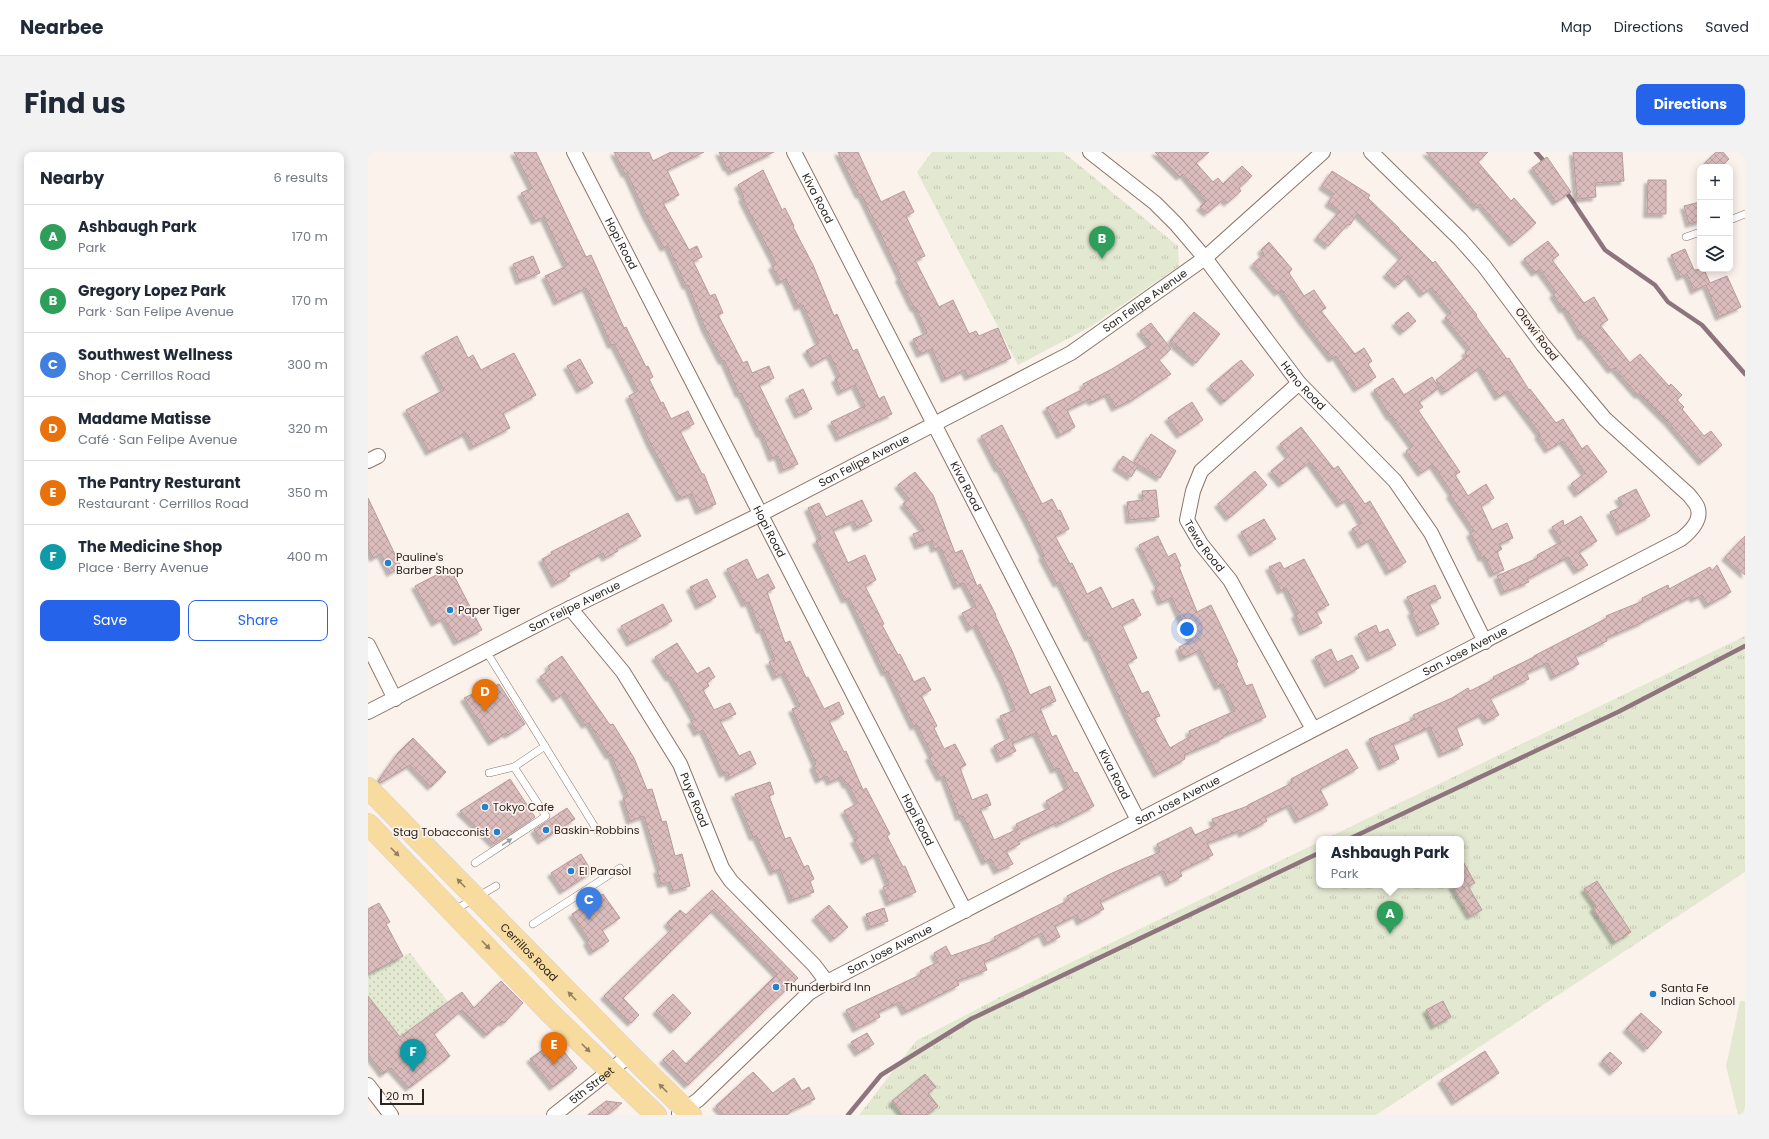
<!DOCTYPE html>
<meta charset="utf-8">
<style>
body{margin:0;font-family:Poppins,sans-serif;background:#f2f2f3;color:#1f2937}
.controls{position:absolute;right:12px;top:12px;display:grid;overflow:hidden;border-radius:8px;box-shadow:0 2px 10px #0003}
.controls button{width:36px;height:36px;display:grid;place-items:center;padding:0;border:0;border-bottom:1px solid #e0e1e3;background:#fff;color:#1f2937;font:20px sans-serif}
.scale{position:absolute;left:12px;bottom:10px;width:44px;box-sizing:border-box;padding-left:4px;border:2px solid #2c231e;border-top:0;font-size:11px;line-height:14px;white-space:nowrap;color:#2c231e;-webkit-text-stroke:3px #fcf2ec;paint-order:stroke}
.you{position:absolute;left:819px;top:477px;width:14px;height:14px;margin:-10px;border:3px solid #fff;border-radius:50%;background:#1a73e8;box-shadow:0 0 0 6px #1a73e833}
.badge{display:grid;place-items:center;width:26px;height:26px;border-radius:50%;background:#2563eb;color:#fff;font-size:13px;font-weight:700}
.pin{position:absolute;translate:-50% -33px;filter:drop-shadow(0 1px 2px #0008)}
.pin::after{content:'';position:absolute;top:21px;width:14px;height:12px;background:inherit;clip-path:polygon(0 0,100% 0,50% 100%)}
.popup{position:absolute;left:948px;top:684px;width:148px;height:52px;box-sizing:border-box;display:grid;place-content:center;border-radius:8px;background:#fff;filter:drop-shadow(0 1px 3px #0005);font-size:13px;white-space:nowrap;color:#747a83}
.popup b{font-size:15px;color:#1f2937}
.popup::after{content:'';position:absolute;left:50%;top:100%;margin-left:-8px;border:8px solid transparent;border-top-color:#fff}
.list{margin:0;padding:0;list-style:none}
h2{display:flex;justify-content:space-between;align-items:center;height:52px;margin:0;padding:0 16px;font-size:17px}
h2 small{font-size:13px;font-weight:400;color:#747a83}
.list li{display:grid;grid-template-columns:26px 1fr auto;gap:12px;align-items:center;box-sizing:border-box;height:64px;padding:0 16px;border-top:1px solid #e0e1e3}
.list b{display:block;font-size:15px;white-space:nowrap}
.list p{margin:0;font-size:13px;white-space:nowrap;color:#747a83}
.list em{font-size:13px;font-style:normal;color:#747a83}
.actions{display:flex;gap:8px;padding:12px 16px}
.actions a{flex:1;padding:9px 0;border:1px solid #2563eb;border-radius:8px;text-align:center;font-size:14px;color:#2563eb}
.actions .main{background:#2563eb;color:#fff}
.icon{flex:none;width:22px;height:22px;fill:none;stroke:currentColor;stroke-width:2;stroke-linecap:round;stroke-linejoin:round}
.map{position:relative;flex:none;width:1377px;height:963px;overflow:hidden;border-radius:8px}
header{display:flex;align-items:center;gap:24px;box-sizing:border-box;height:56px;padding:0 20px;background:#fff;border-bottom:1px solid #e0e1e3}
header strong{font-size:19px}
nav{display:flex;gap:22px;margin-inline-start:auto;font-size:14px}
.intro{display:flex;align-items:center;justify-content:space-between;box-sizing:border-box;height:96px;padding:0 24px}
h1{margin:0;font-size:28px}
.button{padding:10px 18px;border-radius:8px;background:#2563eb;color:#fff;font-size:14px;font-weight:700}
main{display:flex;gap:24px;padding:0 24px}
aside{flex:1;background:#fff;border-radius:8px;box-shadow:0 2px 10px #0003}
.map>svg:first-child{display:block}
</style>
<header>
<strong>Nearbee</strong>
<nav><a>Map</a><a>Directions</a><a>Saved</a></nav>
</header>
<div class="intro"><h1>Find us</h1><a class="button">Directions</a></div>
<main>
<aside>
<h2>Nearby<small>6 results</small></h2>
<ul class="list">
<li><span class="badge" style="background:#2e9e5b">A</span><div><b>Ashbaugh Park</b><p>Park</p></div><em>170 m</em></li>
<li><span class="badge" style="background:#2e9e5b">B</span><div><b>Gregory Lopez Park</b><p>Park · San Felipe Avenue</p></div><em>170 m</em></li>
<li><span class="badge" style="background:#3f7fe0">C</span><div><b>Southwest Wellness</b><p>Shop · Cerrillos Road</p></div><em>300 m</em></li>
<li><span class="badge" style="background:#e8710a">D</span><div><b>Madame Matisse</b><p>Café · San Felipe Avenue</p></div><em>320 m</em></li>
<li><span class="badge" style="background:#e8710a">E</span><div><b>The Pantry Resturant</b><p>Restaurant · Cerrillos Road</p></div><em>350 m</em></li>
<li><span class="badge" style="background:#0f9aa8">F</span><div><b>The Medicine Shop</b><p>Place · Berry Avenue</p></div><em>400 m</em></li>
</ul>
<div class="actions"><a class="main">Save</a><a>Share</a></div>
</aside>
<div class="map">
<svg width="1377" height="963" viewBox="0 0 1377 963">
<defs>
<pattern id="park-tufts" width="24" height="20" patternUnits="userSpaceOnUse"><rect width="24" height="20" fill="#e3e8d1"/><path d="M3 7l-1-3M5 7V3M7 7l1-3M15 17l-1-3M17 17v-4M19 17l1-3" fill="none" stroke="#c3c7b3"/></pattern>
<pattern id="garden-dots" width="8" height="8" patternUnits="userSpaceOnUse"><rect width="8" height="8" fill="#e3e8d1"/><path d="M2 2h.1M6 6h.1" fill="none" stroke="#c3c7b3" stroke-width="1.8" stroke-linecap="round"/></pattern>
<pattern id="building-cross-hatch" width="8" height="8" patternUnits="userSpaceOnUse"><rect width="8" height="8" fill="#d9bcbb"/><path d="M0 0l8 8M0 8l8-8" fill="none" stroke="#baa1a0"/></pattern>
<filter id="shadow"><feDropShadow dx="-3.5" dy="3.5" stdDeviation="1" flood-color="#0004"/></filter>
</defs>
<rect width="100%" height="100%" fill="#fcf2ec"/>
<!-- grass -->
<polygon fill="#e3e8d1" points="1372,849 1377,849 1377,963 1370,963 1358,914"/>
<!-- park -->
<g fill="url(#park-tufts)">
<polygon points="564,0 695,0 810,94 811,114 722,175 650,213 549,20"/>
<polygon points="1377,484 1377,720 1008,963 491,963 548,889 634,844 951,690 951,733 1093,733 1093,687 957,687"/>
</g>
<!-- garden -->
<polygon fill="url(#garden-dots)" points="42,801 80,850 32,885 0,844 0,822"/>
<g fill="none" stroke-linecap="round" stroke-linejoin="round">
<!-- stream -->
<g stroke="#8d747d" stroke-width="4.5">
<polyline points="1168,0 1175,8"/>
<polyline points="1197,38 1237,98 1287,133 1300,150 1334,173 1377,222"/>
<polyline points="981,687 1250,560 1377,494"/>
<polyline points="480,963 513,923 603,867 951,701"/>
</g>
</g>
<!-- building -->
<g fill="url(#building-cross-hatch)" stroke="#b79b9a" filter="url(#shadow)">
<polygon points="146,0 168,0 218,105 223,103 256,176 258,175 278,215 280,214 285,225 281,227 293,251 295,250 303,267 320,259 326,272 312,279 334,322 336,322 348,352 331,359 324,342 312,346 282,291 261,244 270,239 246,192 243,193 218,136 189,150 177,124 199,114 176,65 167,69 153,41 164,36"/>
<polygon points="246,0 281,0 285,9 303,0 336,0 299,18 311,43 295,51 321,98 329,94 334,105 325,109 342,144 347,142 355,161 350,163 375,211 379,209 384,221 401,214 406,226 391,233 430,312 415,318 410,304 404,306 394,281 392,282 373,241 371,242 356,208 354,209 337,176 320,133 318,134 300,94 296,96 278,63 259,21 257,22"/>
<polygon points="351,0 406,0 363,20 361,15 359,16"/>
<polygon points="470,0 490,0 513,50 536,39 546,60 538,64 557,104 547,108 571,155 585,148 601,182 608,179 611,184 630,176 643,206 600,225 597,218 577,227 564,197 552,202 545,187 559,181 548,156 546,156 531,126 533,125 493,42 491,43"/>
<polygon points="787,0 841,0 828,11 845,30 850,26 855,32 874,14 884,24 871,36 873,39 859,51 856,47 839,61 832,55 838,49 815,22 812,25"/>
<polygon points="1058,0 1120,0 1110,10 1143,49 1146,46 1168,71 1145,91 1112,52 1109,56"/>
<polygon points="1205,0 1254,0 1256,29 1227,31 1228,45 1209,47"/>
<polygon points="1348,0 1355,0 1361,7 1353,15 1333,15"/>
<polygon points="1179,5 1203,40 1188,50 1164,16"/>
<polygon points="395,18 414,58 417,56 426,74 425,75 445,113 466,164 469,162 485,199 489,197 511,247 516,244 524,262 471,286 463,270 497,254 487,233 473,240 467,227 472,224 462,203 446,212 438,199 451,191 435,153 430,155 418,127 412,130 404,114 408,112 374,46 376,45 370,33"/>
<polygon points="964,19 1002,43 1000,46 1031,76 1031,77 1065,111 1067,109 1109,163 1108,164 1139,207 1141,206 1161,238 1162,237 1188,271 1195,267 1214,297 1219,293 1239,320 1210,342 1203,332 1217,321 1195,289 1180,298 1170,283 1172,282 1140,239 1130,245 1112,215 1077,240 1068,228 1099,204 1097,200 1102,197 1077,166 1083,161 1063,136 1055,142 1040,123 1030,133 1018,122 1034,105 989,62 982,73 980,72 960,94 949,85 972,59 960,51 966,42 954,34"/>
<polygon points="1280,28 1298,28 1298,62 1279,62"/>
<polygon points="1332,50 1332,69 1321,72 1316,54"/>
<polygon points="1180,89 1191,103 1184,108 1216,151 1226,145 1240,168 1232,173 1262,211 1272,202 1301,234 1303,232 1314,243 1309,248 1316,255 1314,257 1336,284 1343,279 1354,293 1334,310 1300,270 1272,242 1270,243 1246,216 1243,218 1216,183 1214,185 1197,156 1195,158 1185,142 1188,140 1172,118 1167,121 1156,107"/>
<polygon points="901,90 924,117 921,121 936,144 946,138 958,156 953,159 987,202 996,196 1004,209 1000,212 1008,225 989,237 968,204 964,207 933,167 913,138 910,141 885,112 896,102 893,98"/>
<polygon points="1317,97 1326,118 1336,117 1342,131 1359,124 1373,155 1351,165 1338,133 1326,139 1319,122 1312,125 1303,103"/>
<polygon points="165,104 172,121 151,129 145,112"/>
<polygon points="826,160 852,182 828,211 802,189"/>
<polygon points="1040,160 1048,169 1035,180 1027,171"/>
<polygon points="783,171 803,197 791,208 803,222 764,248 747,256 740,242 724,250 722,247 699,258 707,275 692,283 678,256 717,236 715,232 744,217 783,193 772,179"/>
<polygon points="89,184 100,206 105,203 113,218 146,201 168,243 135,261 142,276 105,295 98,281 61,300 38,258 76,238 57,201"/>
<polygon points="212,207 225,231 212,238 199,214"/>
<polygon points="873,208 886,223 856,250 842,234"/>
<polygon points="1064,225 1071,236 1051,250 1055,255 1050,258 1092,320 1087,323 1100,344 1118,332 1126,346 1113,354 1124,378 1139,371 1145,386 1131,392 1134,397 1129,400 1136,418 1125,422 1117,405 1114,406 1102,381 1106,379 1082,343 1084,341 1065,313 1053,321 1038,299 1045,294 1023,264 1022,265 1006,238 1025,226 1036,243"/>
<polygon points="435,237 444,257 430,263 421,244"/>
<polygon points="824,250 835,268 812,283 800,266"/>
<polygon points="634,273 674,352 684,347 690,359 692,358 701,377 687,384 702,412 704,411 719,442 733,435 744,457 765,447 773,463 754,473 769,506 759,511 774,542 780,539 792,564 786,566 802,596 823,584 821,579 867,559 855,532 850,535 832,498 815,506 811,495 823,489 804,446 793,450 787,436 791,434 771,393 790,384 800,405 807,401 813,414 811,415 829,460 843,453 870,510 868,511 878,534 884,532 898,565 855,584 855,586 816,603 817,607 789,622 767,580 723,485 720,486 692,430 689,432 674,404 676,403 662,374 632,316 630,317 613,284"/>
<polygon points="933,275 966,317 970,314 997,352 1002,349 1038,410 1021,420 1003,387 993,393 984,377 994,371 980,347 972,352 942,310 914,332 903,319 921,304 912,292"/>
<polygon points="783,282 808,299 792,326 766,310"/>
<polygon points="755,304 770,314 763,325 748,315"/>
<polygon points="887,319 899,333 861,366 850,352"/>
<polygon points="547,320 565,343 587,401 594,398 609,434 612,432 628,463 627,463 645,501 662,543 682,534 688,549 672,556 684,585 688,583 706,621 709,620 726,654 691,672 690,670 650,689 652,692 638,699 645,712 629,719 623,707 617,710 595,664 591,665 576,624 572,626 561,605 564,603 549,573 546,575 519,519 517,521 481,446 477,448 448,389 453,386 440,356 451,351 458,365 494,348 504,369 489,376 486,369 465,378 480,411 497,403 508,428 497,434 516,472 514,473 530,503 532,502 546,530 556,525 563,538 553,543 569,574 566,576 576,597 587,592 598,613 592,616 604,648 619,642 623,653 612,657 626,688 650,677 648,672 682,656 678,649 700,636 691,616 686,618 668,581 644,591 648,599 632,607 626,594 641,586 632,564 647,558 635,528 608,473 602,477 594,461 608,454 596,431 589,434 572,395 566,397 564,389 550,394 545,382 556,378 535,352 541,347 530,333"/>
<polygon points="1268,337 1282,364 1252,380 1242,360 1255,354 1250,346"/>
<polygon points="788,338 791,365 761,368 759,350 775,348 774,339"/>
<polygon points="0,346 33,415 22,421 13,402 5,406 0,395"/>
<polygon points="260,361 273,384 248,397 250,399 237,406 235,401 200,420 202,424 187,432 174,407 184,402 183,400"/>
<polygon points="1213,364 1229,389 1211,400 1220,413 1209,419 1200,405 1159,427 1161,430 1136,440 1129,424 1170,406 1169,403 1193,390 1184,375 1195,368 1196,374"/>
<polygon points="896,367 908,387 885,401 873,380"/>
<polygon points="1377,384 1377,423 1357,405"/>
<polygon points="379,407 389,428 400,422 407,436 399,440 417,491 422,489 438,526 440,525 456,557 471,550 476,562 461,569 476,600 478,599 495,638 498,636 522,682 519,684 535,715 537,714 548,740 521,751 515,735 521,733 509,702 497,709 486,688 490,686 476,659 490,651 480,632 478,633 474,625 462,630 459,624 451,628 445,614 448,612 424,557 432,554 416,521 408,525 401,510 407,508 395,477 392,478 381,450 377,452 359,417"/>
<polygon points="936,407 961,453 948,459 954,471 935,480 927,463 930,461 918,436 913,439 901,415 912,410 916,417"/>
<polygon points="1349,413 1363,440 1340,453 1334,443 1326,447 1324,444 1275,469 1275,470 1238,486 1239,489 1207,504 1211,512 1186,525 1180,511 1158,521 1161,527 1122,546 1131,563 1119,569 1114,562 1088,575 1095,593 1074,602 1062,575 1025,592 1031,607 1014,615 1001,587 1047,567 1045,563 1084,546 1100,536 1102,539 1126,527 1125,525 1166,505 1166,504 1239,466 1238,464 1275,449 1274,446 1300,433 1301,437 1342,415 1344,419"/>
<polygon points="82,416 114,478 89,490 76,466 67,471 47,434"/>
<polygon points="339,427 348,445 331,454 322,435"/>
<polygon points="1067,433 1073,446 1061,451 1071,472 1052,481 1043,460 1046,459 1039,445"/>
<polygon points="295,452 304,469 262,491 253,474"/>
<polygon points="1008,473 1011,481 1020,477 1028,493 1002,506 990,482"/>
<polygon points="309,491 329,522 341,515 347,525 339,530 341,534 335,538 346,558 362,551 368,562 352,569 371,604 382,599 388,612 361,626 360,620 355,622 335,578 329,581 323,569 327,567 303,525 301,526 287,505"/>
<polygon points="963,497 969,510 984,503 991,516 960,532 947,505"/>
<polygon points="194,504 242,573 245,572 266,606 279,638 284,637 294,670 298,669 307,704 314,702 322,734 305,739 302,730 293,732 289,718 292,718 276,664 262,669 255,646 260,644 243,602 241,604 221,571 217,573 196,541 188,547 172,525 182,517 180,514"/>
<polygon points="125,532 127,534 131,532 157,572 140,583 138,581 124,590 96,546"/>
<polygon points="45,586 78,620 63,635 42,613 12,631 10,629 30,601"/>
<polygon points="979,597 990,616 952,637 960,653 930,668 922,653 897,665 899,669 874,682 873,678 839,691 845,703 812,719 814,724 801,731 796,719 769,732 732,750 736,757 712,770 709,763 687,774 692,785 679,791 674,781 655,791 655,792 616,810 619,818 589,829 591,833 554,852 537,860 532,850 510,860 512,865 488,877 478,858 554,822 552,819 570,810 566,801 578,794 583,804 628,788 626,785 701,748 699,744 742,722 792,700 789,692 823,675 827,683 847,674 844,667 880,654 880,653 924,631 923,627"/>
<polygon points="142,627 167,665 126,692 92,659"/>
<polygon points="402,630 406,642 401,644 417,687 422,685 436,715 440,713 446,727 442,729 446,740 424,748 412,717 405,720 388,684 385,685 367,642"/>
<polygon points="199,656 207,667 173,689 166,678"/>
<polygon points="213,702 224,720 195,739 183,721"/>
<polygon points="1093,706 1107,731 1100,734 1114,758 1102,764 1084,733 1093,733"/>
<polygon points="1229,729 1263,780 1247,790 1225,756 1228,754 1216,737"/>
<polygon points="344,738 430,826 320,933 295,908 305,898 318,912 409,822 346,757 255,846 271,863 263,871 236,844 304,777 299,771 312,758 318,763"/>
<polygon points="235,742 252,766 234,778 241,789 225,800 219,790 221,788 204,762"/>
<polygon points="11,751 22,770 18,772 35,804 0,822 0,757"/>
<polygon points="461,753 480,775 466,787 447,765"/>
<polygon points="516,756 520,769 502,775 498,762"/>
<polygon points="133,829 155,851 136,871 134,869 119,883 94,858 66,882 82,904 41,936 23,916 15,922 0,902 0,844 32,885 94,840 106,856"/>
<polygon points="305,842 323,861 306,878 288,859"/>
<polygon points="1075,849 1083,865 1066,874 1058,858"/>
<polygon points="1273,861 1294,880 1279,897 1258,877"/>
<polygon points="499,881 506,892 490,901 483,890"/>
<polygon points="190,892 209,916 185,935 162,907 177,896 180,900"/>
<polygon points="1117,899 1131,921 1087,950 1073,928"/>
<polygon points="1242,900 1254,911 1245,920 1234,909"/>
<polygon points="385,920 405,941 426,926 434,939 441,935 447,947 424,958 419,963 356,963 348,954"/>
<polygon points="557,922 568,935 560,941 570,954 559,963 535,963 524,949"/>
<polygon points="238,949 254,951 239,963 220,963"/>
</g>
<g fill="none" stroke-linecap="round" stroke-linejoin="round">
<!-- lane casing -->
<g stroke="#8a7468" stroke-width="8">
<g id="lane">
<polyline points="1362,68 1377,62"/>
<polyline points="1318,85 1332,80"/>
<polyline points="118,499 230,680"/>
<polyline points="146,615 177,594"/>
<polyline points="107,711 178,664 146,615 121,621"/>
<polyline points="85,759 128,734"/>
<polyline points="165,772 252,716"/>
</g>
</g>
<!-- street casing -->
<g stroke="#8a7468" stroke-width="16">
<g id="street">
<path id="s1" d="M206,0L597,759"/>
<path id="s2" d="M426,0L770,668"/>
<path id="s3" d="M722,0L787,51L808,72L837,106L931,231L1027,329L1063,381L1117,490"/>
<path id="s4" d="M931,231L833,319L825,339L819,368L833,392L862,428L945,577"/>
<polyline points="0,309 10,304"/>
<path id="s5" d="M202,456L255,520L312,612L354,716L363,729L446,813L459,830"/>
<polyline points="0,493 27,547"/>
<path id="s6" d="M0,560L186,464L393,362L703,201L837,106L955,0"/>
<polyline points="0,933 23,963"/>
<path id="s7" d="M311,961L330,948L441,841L459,830L1313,387C1322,380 1335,367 1329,354C1327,350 1324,347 1321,343L1237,267L1175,193L1116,114L1092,87L1003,0"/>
<path id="s8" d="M186,963L262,903"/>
</g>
</g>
<!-- primary casing -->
<g stroke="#d5d3d2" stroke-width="22">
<g id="primary">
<path id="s9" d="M0,636L262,903L323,963"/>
<polyline points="0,672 181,860 288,963"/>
</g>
</g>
<!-- lane -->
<use href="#lane" stroke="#fff" stroke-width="7"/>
<!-- street -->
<use href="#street" stroke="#fff" stroke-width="14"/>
<!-- primary -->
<use href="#primary" stroke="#f7db9f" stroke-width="21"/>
</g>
<!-- one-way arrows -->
<defs><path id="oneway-solid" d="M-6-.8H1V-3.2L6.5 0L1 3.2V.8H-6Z"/></defs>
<use fill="#a09c9a" href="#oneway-solid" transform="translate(139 690) rotate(-34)"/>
<g fill="#927f5e">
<use href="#oneway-solid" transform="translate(27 700) rotate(45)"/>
<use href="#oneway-solid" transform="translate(93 731) rotate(-134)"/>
<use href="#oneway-solid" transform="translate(118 793) rotate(46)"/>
<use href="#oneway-solid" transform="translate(204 844) rotate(-134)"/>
<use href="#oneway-solid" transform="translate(218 896) rotate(45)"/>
<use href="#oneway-solid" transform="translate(295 936) rotate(-135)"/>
</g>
<!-- markers -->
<g fill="#2281cd" stroke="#fcf2ec" stroke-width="1.5">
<circle cx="20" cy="411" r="4"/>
<circle cx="82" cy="458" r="4"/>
<circle cx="117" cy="655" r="4"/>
<circle cx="178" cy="678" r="4"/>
<circle cx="129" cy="680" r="4"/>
<circle cx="203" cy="719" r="4"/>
<circle cx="408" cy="835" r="4"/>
<circle cx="1285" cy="842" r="4"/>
</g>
<g text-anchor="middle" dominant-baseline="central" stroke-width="3.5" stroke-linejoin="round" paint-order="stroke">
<!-- street labels -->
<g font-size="11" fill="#2c231e" stroke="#fcf2ec">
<text stroke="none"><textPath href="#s2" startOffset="52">Kiva Road</textPath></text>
<text stroke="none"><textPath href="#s1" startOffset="103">Hopi Road</textPath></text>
<text stroke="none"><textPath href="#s6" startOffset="880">San Felipe Avenue</textPath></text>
<text transform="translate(1169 182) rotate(53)">Otowi Road</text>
<text stroke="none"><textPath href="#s3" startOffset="318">Hano Road</textPath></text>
<text stroke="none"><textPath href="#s6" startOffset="556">San Felipe Avenue</textPath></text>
<text stroke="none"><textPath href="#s2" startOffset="376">Kiva Road</textPath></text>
<text stroke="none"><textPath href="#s1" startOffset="427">Hopi Road</textPath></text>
<text stroke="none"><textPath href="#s4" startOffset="214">Tewa Road</textPath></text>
<text stroke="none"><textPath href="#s6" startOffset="232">San Felipe Avenue</textPath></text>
<text stroke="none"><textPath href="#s7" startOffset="917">San Jose Avenue</textPath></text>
<text stroke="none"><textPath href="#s2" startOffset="700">Kiva Road</textPath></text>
<text stroke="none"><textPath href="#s7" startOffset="593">San Jose Avenue</textPath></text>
<text stroke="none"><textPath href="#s5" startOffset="230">Puye Road</textPath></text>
<text stroke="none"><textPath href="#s1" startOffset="751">Hopi Road</textPath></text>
<text stroke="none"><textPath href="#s7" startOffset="269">San Jose Avenue</textPath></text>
<text stroke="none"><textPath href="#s9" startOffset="230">Cerrillos Road</textPath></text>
<text stroke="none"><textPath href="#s8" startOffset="48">5th Street</textPath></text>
</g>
<!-- poi labels -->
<g font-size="11" fill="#2c231e" stroke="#fcf2ec" text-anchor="start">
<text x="28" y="405">Pauline's<tspan x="28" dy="13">Barber Shop</tspan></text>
<text x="90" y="458">Paper Tiger</text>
<text x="125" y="655">Tokyo Cafe</text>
<text x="186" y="678">Baskin-Robbins</text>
<text x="121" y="680" text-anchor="end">Stag Tobacconist</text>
<text x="211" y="719">El Parasol</text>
<text x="416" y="835">Thunderbird Inn</text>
<text x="1293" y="836">Santa Fe<tspan x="1293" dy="13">Indian School</tspan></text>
</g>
</g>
</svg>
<div class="controls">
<button>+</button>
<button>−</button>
<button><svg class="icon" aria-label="layers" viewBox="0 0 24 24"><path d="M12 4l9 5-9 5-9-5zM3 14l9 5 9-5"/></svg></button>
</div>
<div class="scale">20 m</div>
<div class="you"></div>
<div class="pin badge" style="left:1022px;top:782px;background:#2e9e5b">A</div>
<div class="popup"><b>Ashbaugh Park</b>Park</div>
<div class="pin badge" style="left:734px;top:107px;background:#2e9e5b">B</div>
<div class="pin badge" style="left:221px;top:768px;background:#3f7fe0">C</div>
<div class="pin badge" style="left:117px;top:560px;background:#e8710a">D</div>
<div class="pin badge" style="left:186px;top:913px;background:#e8710a">E</div>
<div class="pin badge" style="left:45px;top:920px;background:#0f9aa8">F</div>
</div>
</main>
